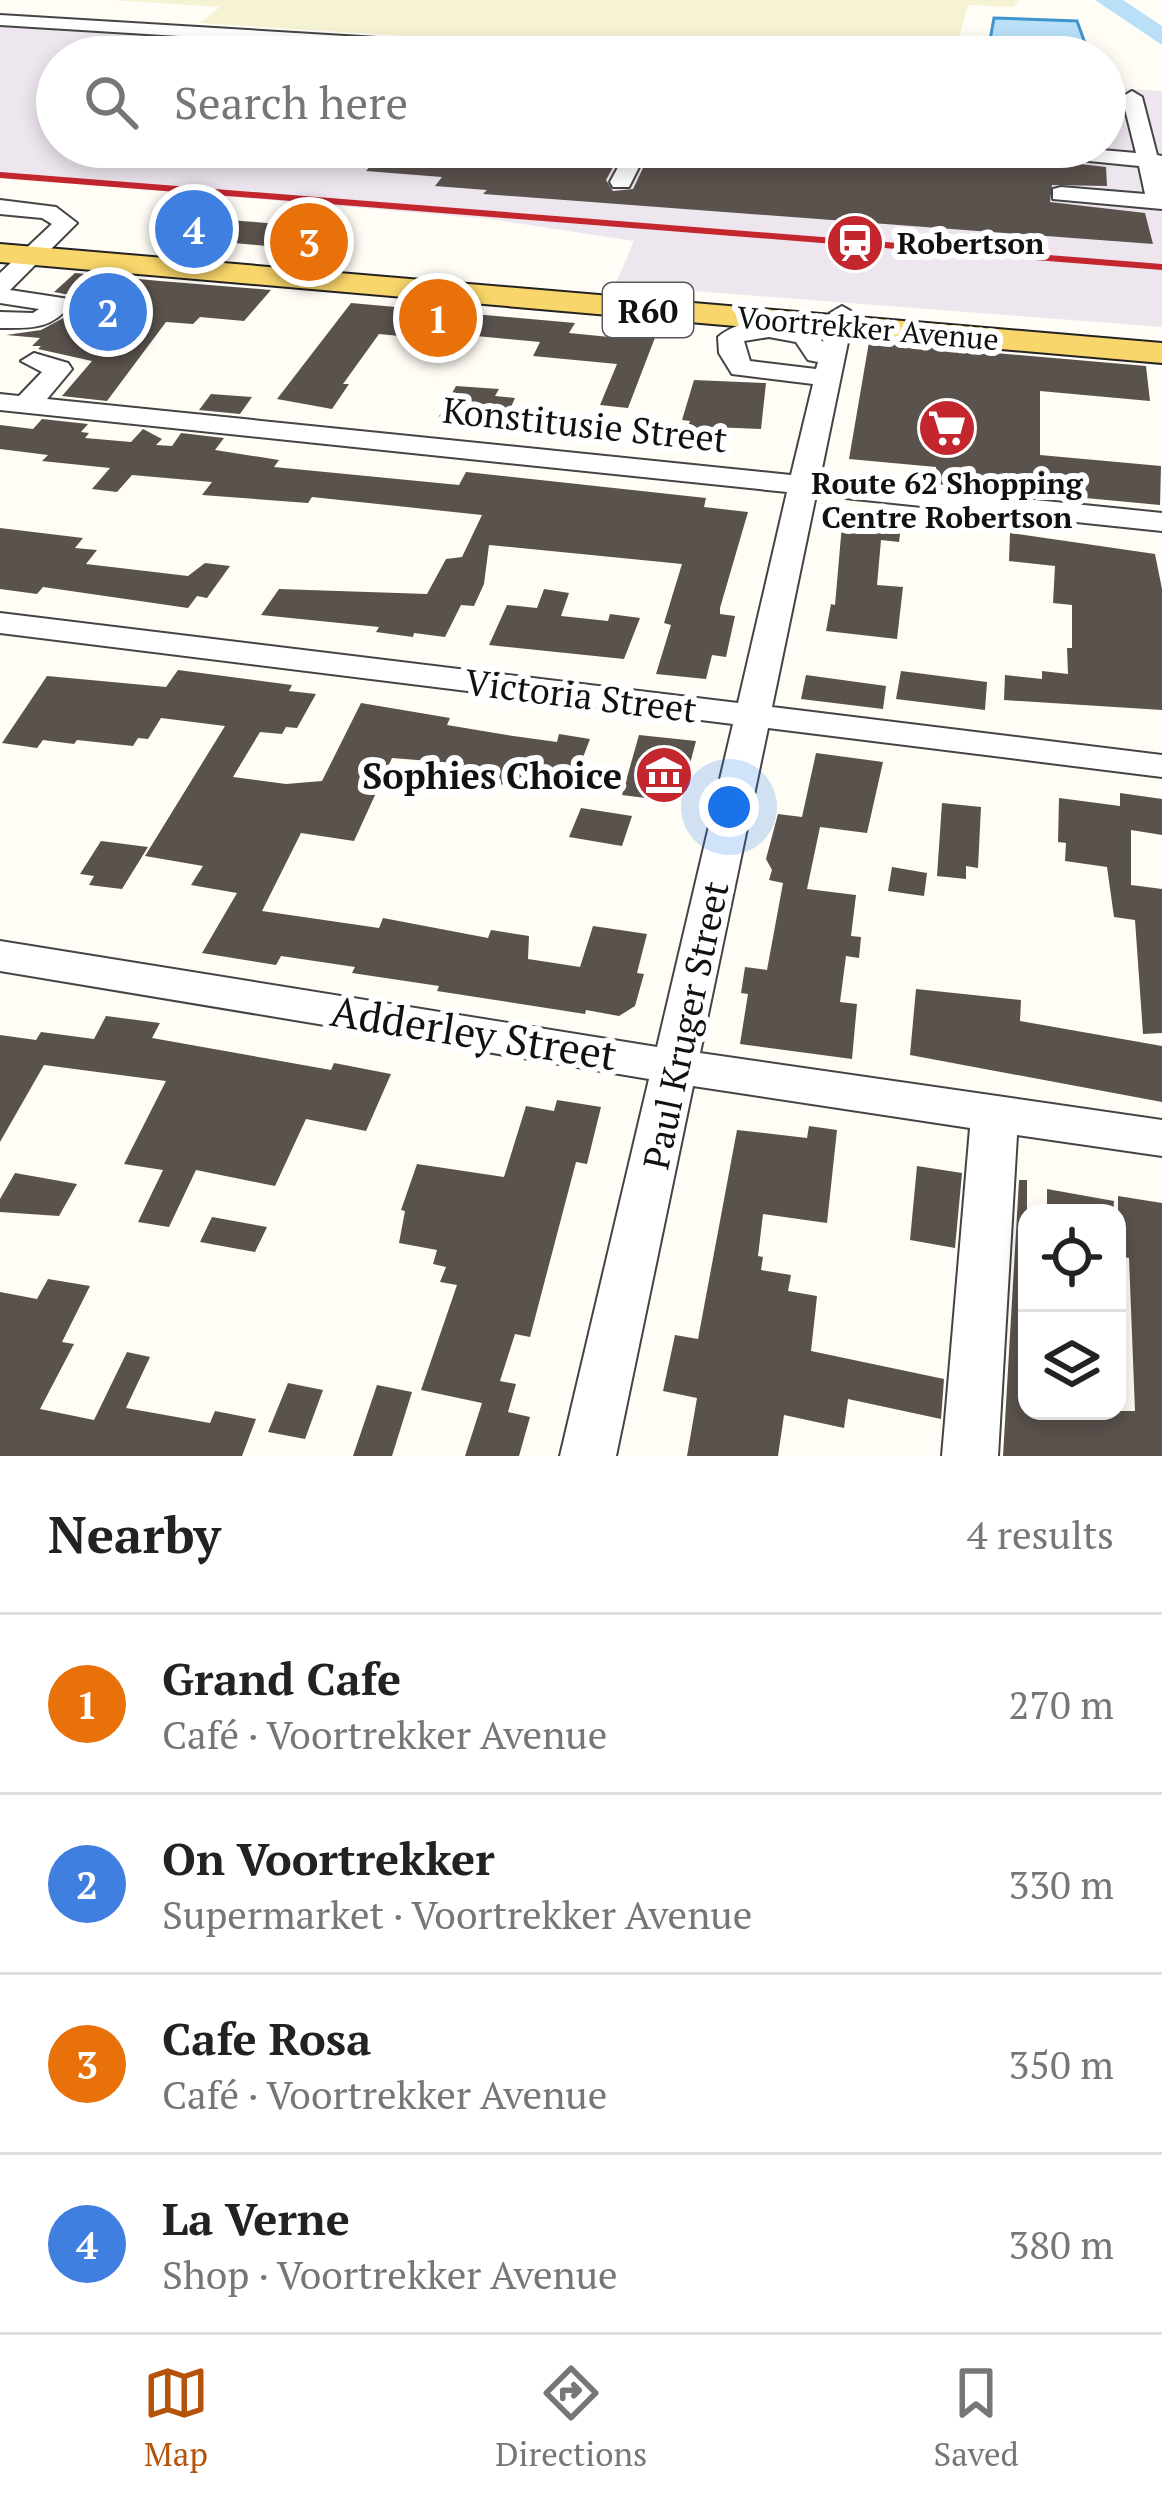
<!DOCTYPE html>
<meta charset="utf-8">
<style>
body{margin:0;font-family:"PT Serif",serif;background:#f6f6f6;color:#222}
.controls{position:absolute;right:36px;bottom:36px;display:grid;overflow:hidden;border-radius:24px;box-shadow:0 6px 18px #0003}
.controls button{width:108px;height:108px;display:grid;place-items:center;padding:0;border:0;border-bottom:3px solid #e0e0e0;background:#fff;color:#222;font:60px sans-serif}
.you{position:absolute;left:729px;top:807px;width:42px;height:42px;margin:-30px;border:9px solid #fff;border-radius:50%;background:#1a73e8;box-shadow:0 0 0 18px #1a73e833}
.badge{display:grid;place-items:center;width:78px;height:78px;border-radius:50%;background:#b45309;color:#fff;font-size:39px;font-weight:700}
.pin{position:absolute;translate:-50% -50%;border:6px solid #fff;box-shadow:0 3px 12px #0006}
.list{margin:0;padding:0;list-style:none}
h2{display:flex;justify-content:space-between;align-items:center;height:156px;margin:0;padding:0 48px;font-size:51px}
h2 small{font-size:39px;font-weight:400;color:#767676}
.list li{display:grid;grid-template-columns:78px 1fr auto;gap:36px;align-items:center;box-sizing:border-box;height:180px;padding:0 48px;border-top:3px solid #e0e0e0}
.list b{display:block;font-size:45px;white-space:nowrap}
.list p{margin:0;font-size:39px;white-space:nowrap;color:#767676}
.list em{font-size:39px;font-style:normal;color:#767676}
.icon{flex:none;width:66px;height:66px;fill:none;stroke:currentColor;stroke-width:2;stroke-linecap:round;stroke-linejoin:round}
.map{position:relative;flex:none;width:1162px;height:1456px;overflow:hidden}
.search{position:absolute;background:#fff;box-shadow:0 6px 18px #0003;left:36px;right:36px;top:36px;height:132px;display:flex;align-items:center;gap:30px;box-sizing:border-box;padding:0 42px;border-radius:66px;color:#767676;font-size:45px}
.sheet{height:876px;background:#fff}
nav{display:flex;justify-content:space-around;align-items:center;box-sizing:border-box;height:168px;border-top:3px solid #e0e0e0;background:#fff;font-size:33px;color:#767676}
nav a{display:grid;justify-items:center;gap:6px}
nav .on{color:#b45309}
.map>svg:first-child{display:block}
</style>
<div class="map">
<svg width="1162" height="1456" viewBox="0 0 1162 1456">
<rect width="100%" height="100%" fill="#fffdf5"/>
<!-- industrial -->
<polygon fill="#eee6ef" points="0,22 195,27 650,57 57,57 57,147 1105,147 1105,87 1162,91 1162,327 615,285 634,241 490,219 0,177"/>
<!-- farmland -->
<polygon fill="#f6f3d4" points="111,0 1018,0 1014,7 968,5 954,57 747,57 199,23 220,7"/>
<!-- water -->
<polygon fill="#b9e0f7" stroke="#3f96cf" stroke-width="3" points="994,18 1077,21 1090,57 987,57"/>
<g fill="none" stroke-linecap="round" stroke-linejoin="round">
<!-- river -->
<polygon fill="#b9e0f7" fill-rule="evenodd" points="1095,0 1123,0 1162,26 1162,45"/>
</g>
<!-- building -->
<g fill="#5a524d">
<polygon points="387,147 512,153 516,147 624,147 606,180 613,191 633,189 653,147 907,151 907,147 1062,147 1062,162 1106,167 1107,186 1052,185 1050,202 1145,213 1153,244 483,194 487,190 435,186 442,177 366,171"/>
<polygon points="187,217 255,222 287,225 267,246 166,237"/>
<polygon points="75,273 160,281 271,290 244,321 200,317 193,324 166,322 107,401 62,396 92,361 38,349 41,346 32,346 40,338 6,335 41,330 67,316 76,302 70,295 54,292"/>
<polygon points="351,303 575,323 569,333 620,338 627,323 654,326 651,334 656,335 628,408 600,405 617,364 533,356 540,342 445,333 441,340 379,334 343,384 349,384 332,409 277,399"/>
<polygon points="869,342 1146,366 1150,401 1040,391 1040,455 1161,466 1160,505 935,484 936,467 849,459"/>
<polygon points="694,380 766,383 761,429 711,427 708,433 686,431 690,421 682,420"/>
<polygon points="456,386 499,389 495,396 515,398 511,407 554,411 543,435 437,420"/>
<polygon points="211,394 252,397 240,414 199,410"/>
<polygon points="42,419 88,424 81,432 89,433 85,438 131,442 143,429 162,439 156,445 172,446 181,433 224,438 215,450 279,460 274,467 459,485 466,472 706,498 704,507 748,512 720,608 720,614 735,616 726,657 712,655 706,679 656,674 671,625 664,623 682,564 489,545 484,584 474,606 461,605 445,637 414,633 413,637 376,632 379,627 261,615 279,589 427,594 446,559 462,557 482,515 312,497 308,503 202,495 212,482 132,475 117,492 92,489 110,468 42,461 48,455 0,449 0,425 33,429"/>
<polygon points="843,513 902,519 899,542 881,540 877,585 903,587 897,639 826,631 831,604 835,605"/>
<polygon points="0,528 83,538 75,548 97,550 86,564 188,576 205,563 230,566 207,598 197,596 188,608 43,587 37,594 0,589"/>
<polygon points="1010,533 1155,554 1162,589 1162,710 1004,700 1005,675 1042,679 1042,671 1068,674 1067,648 1072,648 1072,605 1053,603 1055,566 1009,561"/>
<polygon points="544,589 569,593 561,616 608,621 610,614 640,618 624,659 489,645 507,605 537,608"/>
<polygon points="178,670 292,685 289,691 316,694 297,728 286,727 282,734 260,732 233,777 286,784 322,781 361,703 450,718 447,725 507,735 557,742 559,734 590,739 574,781 547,777 542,790 484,782 480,793 444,788 455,763 392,758 354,841 301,833 262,911 379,928 383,918 488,938 491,930 529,936 528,959 580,967 593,926 647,934 637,973 644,974 635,1006 619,1016 586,1010 585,1014 437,991 439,986 352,973 355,967 281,956 276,965 202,953 237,893 191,885 203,866 145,856 225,726 161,718 148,739 138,738 133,746 77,740 74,744 43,740 37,748 2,743 47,676 166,687"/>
<polygon points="901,671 987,682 985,710 896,699"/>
<polygon points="806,675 886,686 883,709 801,699"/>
<polygon points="639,735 696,741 685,783 674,782 669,801 622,795"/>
<polygon points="816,753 883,762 867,833 820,827 807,889 856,895 851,936 861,937 859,958 846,956 840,1002 857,1004 852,1059 740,1044 748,994 741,993 745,967 767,970 783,883 769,880 772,870 766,859 778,814 802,817"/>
<polygon points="1120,793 1162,799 1162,835 1131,830 1131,885 1162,889 1162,1033 1143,1034 1135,920 1114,917 1107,867 1065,861 1066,843 1058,842 1059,798 1120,806"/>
<polygon points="942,803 981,807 978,868 966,866 966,879 937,876"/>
<polygon points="581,808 632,816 622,846 569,837"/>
<polygon points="101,841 148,847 122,889 89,885 94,876 80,874"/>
<polygon points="892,867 927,873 924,896 888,891"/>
<polygon points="916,989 1021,1000 1020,1021 1162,1046 1162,1102 910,1055"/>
<polygon points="106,1016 160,1023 152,1038 331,1070 334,1063 391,1074 366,1131 306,1119 275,1186 196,1170 169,1227 138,1222 163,1170 124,1164 166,1081 44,1065 0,1142 0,1035 36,1040 41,1032 94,1039"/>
<polygon points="557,1100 601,1107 587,1164 576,1162 530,1337 515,1334 500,1381 516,1384 508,1412 530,1417 519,1456 465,1456 482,1403 421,1390 457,1285 440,1282 446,1267 433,1264 437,1250 399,1243 405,1211 401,1210 417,1164 504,1177 526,1106 554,1111"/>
<polygon points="809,1126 837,1130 827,1223 763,1214 758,1256 763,1257 761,1270 791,1275 788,1291 817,1296 811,1351 944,1379 941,1419 848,1399 844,1428 784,1415 778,1456 687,1456 697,1398 663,1391 675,1335 698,1339 737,1130 807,1138"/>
<polygon points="917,1166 962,1173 955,1248 910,1240"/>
<polygon points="15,1173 77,1184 59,1216 0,1212 0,1199"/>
<polygon points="1019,1180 1027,1180 1027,1411 1135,1411 1129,1258 1118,1256 1118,1196 1162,1203 1162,1456 1003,1456"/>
<polygon points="1047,1189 1114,1201 1113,1213 1047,1213"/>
<polygon points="212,1217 267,1227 255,1252 200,1242"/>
<polygon points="48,1279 90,1286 62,1342 74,1344 40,1409 94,1420 127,1352 150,1357 126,1408 210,1423 215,1411 256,1419 242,1456 0,1456 0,1292 37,1299"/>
<polygon points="288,1383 323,1390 305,1439 268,1432"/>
<polygon points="377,1385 412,1392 392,1456 353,1456"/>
</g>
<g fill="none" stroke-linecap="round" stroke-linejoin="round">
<!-- minor casing -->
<g stroke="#444" stroke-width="4">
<g id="minor">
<polygon points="0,15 607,52 616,57 518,57 0,25"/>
<polygon points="1132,91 1142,97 1157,155 1162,156 1162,209 1053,199 1053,189 1061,187 1145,194 1139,166 1079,160 1069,154 1079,148 1136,153 1122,97"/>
<polygon points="629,147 649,147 629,187 613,187 610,182"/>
<path d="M0,200L56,207L77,223L10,290L69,299L72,304C50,330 32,328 0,328V312L33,313L39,309L0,303V273L52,224L42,218L0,214Z"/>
<path d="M842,306L854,313L820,478L1162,513V531L816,495L772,707L1162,755V777L768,728L700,1053L1162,1120V1156L1017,1135L998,1456H942L970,1128L693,1086L616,1456H560L649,1079L0,971V941L657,1047L733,724L0,633V613L738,703L787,492L0,410V394L19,396L42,372L21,361L34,353L68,363L72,369L47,399L791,475L813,384L732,374L719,353L718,337C743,315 802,314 823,342L830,313ZM769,337L796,342L808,360L818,362L816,369L750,361L744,341Z"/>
</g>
</g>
<!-- major casing -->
<g stroke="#222" stroke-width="4">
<polygon id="major" points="0,244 1162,343 1162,363 0,262"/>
</g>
<!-- minor -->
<use href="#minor" fill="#fff" fill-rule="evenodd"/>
<!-- major -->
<use href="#major" fill="#f9d66b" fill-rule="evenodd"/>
<!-- rail -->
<polyline stroke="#c4262e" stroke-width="6" points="0,175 1162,267"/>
</g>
<!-- icons -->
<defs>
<g id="station-disc" transform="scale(3)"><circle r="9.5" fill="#c4262e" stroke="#fff"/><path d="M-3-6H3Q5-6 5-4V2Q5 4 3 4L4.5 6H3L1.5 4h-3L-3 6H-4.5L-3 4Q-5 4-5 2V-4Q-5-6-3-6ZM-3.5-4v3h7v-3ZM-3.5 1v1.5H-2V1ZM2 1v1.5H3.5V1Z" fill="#fff"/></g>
<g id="supermarket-disc" transform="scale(3)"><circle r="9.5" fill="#c4262e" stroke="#fff"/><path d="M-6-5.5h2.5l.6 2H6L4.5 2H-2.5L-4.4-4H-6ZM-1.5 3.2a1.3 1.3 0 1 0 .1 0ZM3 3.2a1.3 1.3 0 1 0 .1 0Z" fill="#fff"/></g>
<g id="museum-disc" transform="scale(3)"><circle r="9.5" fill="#c4262e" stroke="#fff"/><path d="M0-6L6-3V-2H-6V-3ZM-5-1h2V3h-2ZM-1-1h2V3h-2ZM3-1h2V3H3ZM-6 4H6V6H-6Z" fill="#fff"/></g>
</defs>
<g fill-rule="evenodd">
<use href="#station-disc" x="855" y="243"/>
<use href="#supermarket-disc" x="947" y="428"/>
<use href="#museum-disc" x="664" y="775"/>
</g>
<g text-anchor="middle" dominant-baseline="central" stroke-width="12" stroke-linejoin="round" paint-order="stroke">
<!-- far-poi labels -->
<g font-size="30" font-weight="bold" fill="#111" stroke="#fff" text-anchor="start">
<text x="897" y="243">Robertson</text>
<text x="947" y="483" text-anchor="middle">Route 62 Shopping<tspan x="947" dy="34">Centre Robertson</tspan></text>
</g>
<!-- far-street labels -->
<g font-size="30" fill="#111" stroke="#fff">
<text transform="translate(868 328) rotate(5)">Voortrekker Avenue</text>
</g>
<!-- shield labels -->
<rect fill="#fff" stroke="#585858" stroke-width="3" x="603" y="283" width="90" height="54" rx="9"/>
<g font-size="33" font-weight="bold" fill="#111">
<text x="648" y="310">R60</text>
</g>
<!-- street labels -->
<g font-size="36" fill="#111" stroke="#fff">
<text transform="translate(585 424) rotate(6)">Konstitusie Street</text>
<text transform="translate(581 695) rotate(7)">Victoria Street</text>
<text transform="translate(685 1025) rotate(-78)">Paul Kruger Street</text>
</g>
<!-- poi labels -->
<g font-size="36" font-weight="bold" fill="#111" stroke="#fff" text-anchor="end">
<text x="622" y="775">Sophies Choice</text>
</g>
<!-- near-street labels -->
<g font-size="42" fill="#111" stroke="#fff">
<text transform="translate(474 1032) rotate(9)">Adderley Street</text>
</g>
</g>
</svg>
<div class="controls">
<button><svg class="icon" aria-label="locate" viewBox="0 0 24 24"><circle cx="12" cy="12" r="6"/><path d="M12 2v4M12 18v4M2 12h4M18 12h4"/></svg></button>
<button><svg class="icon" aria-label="layers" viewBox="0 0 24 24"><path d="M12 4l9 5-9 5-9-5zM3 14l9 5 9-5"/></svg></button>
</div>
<div class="you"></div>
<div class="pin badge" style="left:438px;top:318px;background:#e8710a">1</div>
<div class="pin badge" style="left:108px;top:312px;background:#3f7fe0">2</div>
<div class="pin badge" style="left:309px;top:242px;background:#e8710a">3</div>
<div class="pin badge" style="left:194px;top:229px;background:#3f7fe0">4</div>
<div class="search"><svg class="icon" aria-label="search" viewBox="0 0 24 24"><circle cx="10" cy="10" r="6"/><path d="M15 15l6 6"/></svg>Search here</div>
</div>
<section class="sheet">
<h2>Nearby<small>4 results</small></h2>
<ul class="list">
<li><span class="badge" style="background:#e8710a">1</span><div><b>Grand Cafe</b><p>Café · Voortrekker Avenue</p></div><em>270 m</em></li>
<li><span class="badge" style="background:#3f7fe0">2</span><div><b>On Voortrekker</b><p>Supermarket · Voortrekker Avenue</p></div><em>330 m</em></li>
<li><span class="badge" style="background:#e8710a">3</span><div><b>Cafe Rosa</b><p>Café · Voortrekker Avenue</p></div><em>350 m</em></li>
<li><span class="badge" style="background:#3f7fe0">4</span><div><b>La Verne</b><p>Shop · Voortrekker Avenue</p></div><em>380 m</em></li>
</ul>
</section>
<nav>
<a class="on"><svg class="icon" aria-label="map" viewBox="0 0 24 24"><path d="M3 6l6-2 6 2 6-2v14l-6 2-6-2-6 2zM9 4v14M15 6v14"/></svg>Map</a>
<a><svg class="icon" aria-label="directions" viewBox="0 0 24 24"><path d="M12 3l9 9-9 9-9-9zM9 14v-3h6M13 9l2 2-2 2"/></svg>Directions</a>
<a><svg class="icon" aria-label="saved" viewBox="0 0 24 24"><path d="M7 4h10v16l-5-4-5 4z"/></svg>Saved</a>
</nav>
